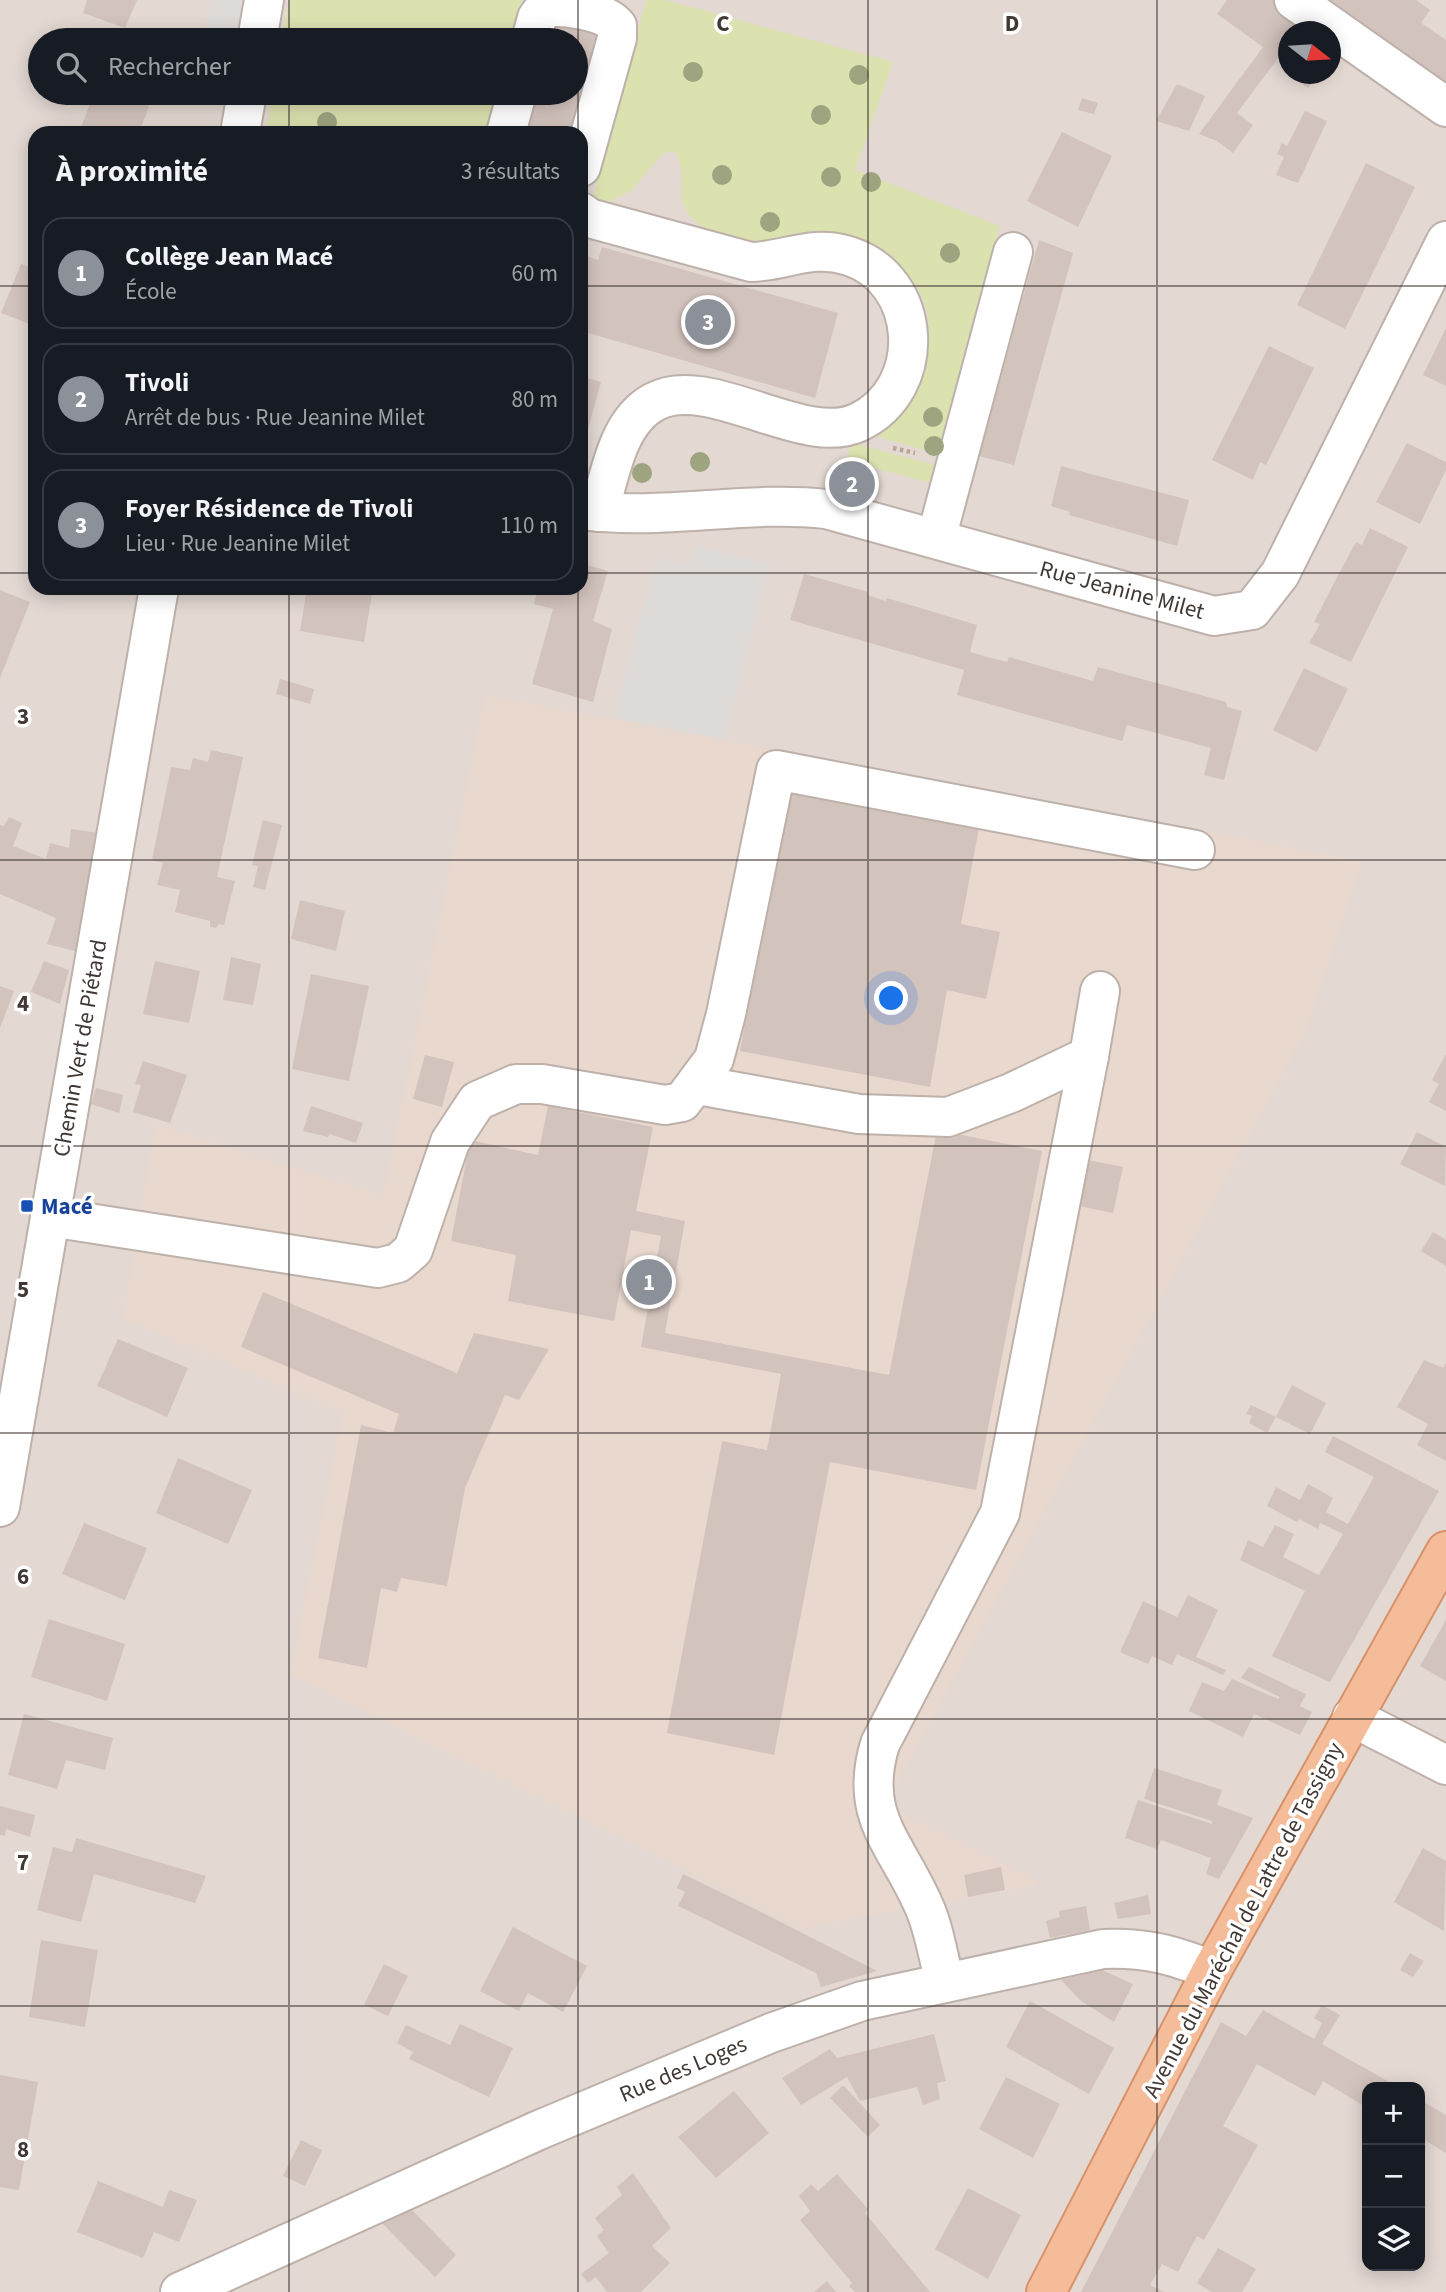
<!DOCTYPE html>
<html lang="fr">
<meta charset="utf-8">
<style>
body{margin:0;font-family:"Source Sans 3",sans-serif;background:#242831;color:#f1f3f6}
.controls{position:absolute;right:21px;bottom:21px;display:grid;overflow:hidden;border-radius:14px;box-shadow:0 4px 18px #0003}
.controls button{width:63px;height:63px;display:grid;place-items:center;padding:0;border:0;border-bottom:2px solid #363941;background:#171b24;color:#f1f3f6;font:35px sans-serif}
.compass{position:absolute;left:1278px;top:21px;width:63px;height:63px;border-radius:50%;background:#171b24;box-shadow:0 4px 18px #0003;rotate:107deg}
.you{position:absolute;left:892px;top:999px;width:24px;height:24px;margin:-18px;border:5px solid #fff;border-radius:50%;background:#1a73e8;box-shadow:0 0 0 10px #1a73e833}
.badge{display:grid;place-items:center;width:46px;height:46px;border-radius:50%;background:#8c9099;color:#fff;font-size:23px;font-weight:700}
.pin{position:absolute;translate:-50% -50%;border:4px solid #fff;box-shadow:0 2px 7px #0006}
.list{margin:0;padding:0;list-style:none}
h2{display:flex;justify-content:space-between;align-items:center;height:91px;margin:0;padding:0 28px;font-size:30px}
h2 small{font-size:23px;font-weight:400;color:#9ea1a6}
.list li{display:grid;grid-template-columns:46px 1fr auto;gap:21px;align-items:center;box-sizing:border-box;height:112px;margin:0 14px 14px;padding:0 14px;border:2px solid #363941;border-radius:21px}
.list b{display:block;font-size:26px;white-space:nowrap}
.list p{margin:0;font-size:23px;white-space:nowrap;color:#9ea1a6}
.list em{font-size:23px;font-style:normal;color:#9ea1a6}
.icon{flex:none;width:38px;height:38px;fill:none;stroke:currentColor;stroke-width:2;stroke-linecap:round;stroke-linejoin:round}
.map{position:relative;flex:none;width:1446px;height:2292px;overflow:hidden}
.search{position:absolute;background:#171b24;box-shadow:0 4px 18px #0003;left:28px;top:28px;width:560px;height:77px;display:flex;align-items:center;gap:18px;box-sizing:border-box;padding:0 24px;border-radius:38px;color:#9ea1a6;font-size:26px}
.panel{position:absolute;background:#171b24;box-shadow:0 4px 18px #0003;left:28px;top:126px;width:560px;height:469px;border-radius:21px}
.map>svg:first-child{display:block}
</style>
<div class="map">
<svg width="1446" height="2292" viewBox="0 0 1446 2292">
<rect width="100%" height="100%" fill="#f0e8e3"/>
<!-- residential -->
<path fill="#e3d8d2" fill-rule="evenodd" d="M0,0H1446V2292H0ZM1288,32H1330V74H1288ZM40,40H576V93H40ZM35,133H581V588H35ZM1367,2087H1420V2266H1367Z"/>
<!-- education -->
<polygon fill="#e8d8ce" points="485,695 1362,861 1308,1028 885,1805 1037,1880 1038,1885 802,1928 290,1674 343,1413 123,1319 155,1124 383,1196"/>
<!-- green -->
<g fill="#dbe1af">
<polygon points="289,0 522,0 511,40 282,40"/>
<path d="M646,0H665L893,62L855,170L1000,226L938,454L868,434C909,402 932,381 929,325C928,305 918,287 906,272C851,198 776,264 709,230C665,209 691,178 676,153L670,151L662,154L632,190L604,205L593,198Z"/>
<polygon points="273,93 497,93 486,133 266,133"/>
<polygon points="851,443 936,465 931,483 871,467 866,482 843,476"/>
</g>
<!-- parking -->
<g fill="#dedad8">
<polygon points="211,0 245,0 237,40 205,40"/>
<polygon points="695,545 770,564 725,739 613,718 656,558 690,566"/>
</g>
<!-- building -->
<g fill="#d3c3bd">
<polygon points="87,0 137,0 125,28 83,13"/>
<polygon points="1227,0 1273,0 1304,22 1301,28 1305,32 1288,32 1288,64 1279,57 1237,113 1253,125 1233,153 1217,141 1199,134 1263,47 1217,14"/>
<polygon points="1330,0 1416,0 1430,10 1421,23 1446,40 1446,84"/>
<polygon points="557,23 605,36 578,133 527,133 538,93 576,93 576,40 552,40"/>
<polygon points="1294,74 1320,74 1308,88 1292,77"/>
<polygon points="1177,84 1205,96 1189,131 1156,121"/>
<polygon points="94,93 112,93 149,106 139,133 79,133"/>
<polygon points="1082,98 1098,103 1094,114 1078,110"/>
<polygon points="1305,111 1327,121 1298,183 1276,175 1284,157 1277,154 1282,143 1287,146"/>
<polygon points="1062,132 1112,156 1078,227 1027,201"/>
<polygon points="1366,163 1415,187 1345,329 1297,305"/>
<polygon points="1039,240 1073,253 1014,465 979,456"/>
<polygon points="602,247 838,313 815,398 581,331 581,254 598,260"/>
<polygon points="21,264 35,269 35,326 1,313"/>
<polygon points="1446,328 1446,386 1423,375"/>
<polygon points="1269,346 1314,368 1266,465 1260,462 1253,480 1212,460"/>
<polygon points="581,376 601,382 582,451 581,451"/>
<polygon points="1407,443 1446,462 1446,470 1420,524 1376,502"/>
<polygon points="1061,466 1189,500 1177,546 1069,515 1070,512 1051,506"/>
<polygon points="1370,528 1408,547 1351,662 1309,643 1320,624 1314,622 1335,581 1356,542 1362,545"/>
<polygon points="581,563 608,571 593,621 612,629 593,702 532,684 553,609 534,604 538,588 581,588"/>
<polygon points="804,574 868,592 867,595 886,601 887,598 977,625 970,652 987,657 1007,662 1009,657 1093,681 1098,667 1226,702 1227,707 1242,711 1224,780 1204,775 1211,748 1127,725 1122,741 957,695 964,670 790,620"/>
<polygon points="307,588 373,588 364,642 300,631"/>
<polygon points="0,590 30,602 0,678"/>
<polygon points="1304,668 1348,689 1317,752 1273,730"/>
<polygon points="280,679 314,689 310,704 276,694"/>
<polygon points="211,750 243,757 217,877 235,881 224,925 219,924 216,928 210,927 210,921 175,912 180,890 157,885 163,863 152,860 171,767 190,770 193,758 208,762"/>
<polygon points="789,791 979,828 961,924 1000,932 986,999 947,990 930,1087 740,1051"/>
<polygon points="9,817 22,823 13,846 46,859 50,843 69,848 71,829 99,833 75,951 47,944 56,918 0,894 0,825 4,826"/>
<polygon points="263,820 282,825 265,890 253,887 258,866 252,865"/>
<polygon points="300,900 345,911 336,951 291,939"/>
<polygon points="231,957 261,964 253,1005 223,1000"/>
<polygon points="44,961 69,970 60,1004 31,992"/>
<polygon points="155,961 200,971 189,1023 143,1014"/>
<polygon points="311,974 369,986 349,1081 292,1069"/>
<polygon points="0,986 14,991 0,1028"/>
<polygon points="1446,1054 1446,1111 1429,1102 1439,1084 1432,1080"/>
<polygon points="425,1055 454,1062 442,1107 413,1099"/>
<polygon points="143,1061 187,1075 170,1123 133,1112 141,1085 135,1084"/>
<polygon points="96,1088 123,1095 119,1113 91,1104"/>
<polygon points="311,1106 363,1123 356,1143 330,1134 328,1137 303,1131"/>
<polygon points="548,1106 653,1127 636,1211 685,1221 665,1333 889,1375 937,1130 1042,1151 976,1490 830,1462 774,1755 667,1733 722,1441 767,1450 781,1374 641,1347 661,1236 631,1230 614,1321 508,1301 516,1255 451,1241 470,1140 538,1155"/>
<polygon points="1417,1132 1446,1147 1445,1186 1400,1164"/>
<polygon points="1088,1160 1123,1167 1113,1213 1079,1206"/>
<polygon points="1433,1232 1446,1240 1446,1266 1421,1251"/>
<polygon points="263,1292 457,1373 474,1333 549,1349 519,1400 505,1395 465,1488 447,1586 401,1578 397,1592 381,1588 367,1668 318,1658 361,1425 393,1433 399,1414 241,1347"/>
<polygon points="118,1339 188,1368 167,1417 97,1386"/>
<polygon points="1424,1360 1443,1368 1446,1363 1446,1461 1417,1445 1428,1424 1397,1407"/>
<polygon points="1292,1385 1326,1403 1310,1434 1276,1417"/>
<polygon points="1251,1405 1276,1417 1267,1433 1249,1423 1252,1416 1246,1414"/>
<polygon points="1333,1436 1439,1491 1330,1682 1272,1656 1305,1591 1240,1560 1248,1540 1263,1547 1275,1525 1294,1534 1283,1557 1319,1575 1343,1534 1320,1523 1318,1529 1299,1519 1297,1522 1267,1506 1276,1487 1300,1500 1308,1484 1333,1498 1326,1512 1348,1524 1374,1477 1325,1452"/>
<polygon points="178,1458 252,1490 228,1544 156,1513"/>
<polygon points="84,1523 147,1548 125,1600 62,1574"/>
<polygon points="1188,1595 1218,1610 1196,1657 1226,1670 1223,1675 1177,1654 1172,1665 1152,1656 1148,1664 1120,1652 1143,1601 1177,1617"/>
<polygon points="49,1619 125,1644 107,1701 31,1677"/>
<polygon points="1446,1620 1446,1681 1420,1666"/>
<polygon points="1249,1667 1306,1694 1300,1706 1312,1712 1300,1735 1254,1714 1243,1737 1189,1711 1202,1682 1224,1691 1232,1679 1278,1699 1280,1697 1241,1678"/>
<polygon points="24,1714 113,1738 105,1770 66,1760 57,1789 8,1775"/>
<polygon points="1154,1768 1222,1790 1217,1805 1253,1818 1219,1879 1206,1874 1211,1858 1161,1840 1157,1849 1125,1838 1138,1800 1212,1824 1212,1821 1144,1799"/>
<polygon points="0,1806 35,1815 30,1837 6,1829 5,1836 0,1835"/>
<polygon points="76,1838 206,1876 195,1903 94,1874 81,1922 37,1910 53,1847 72,1852"/>
<polygon points="1423,1848 1446,1861 1444,1931 1394,1902"/>
<polygon points="1001,1867 1005,1890 968,1897 964,1875"/>
<polygon points="683,1874 751,1907 877,1971 821,1987 816,1973 678,1906 685,1892 677,1888"/>
<polygon points="1148,1895 1151,1914 1118,1919 1114,1903"/>
<polygon points="1086,1906 1090,1930 1050,1938 1046,1921 1060,1917 1059,1911"/>
<polygon points="513,1927 587,1966 563,2012 528,1993 519,2011 480,1991"/>
<polygon points="41,1940 98,1950 85,2027 29,2017"/>
<polygon points="1410,1953 1424,1961 1413,1977 1400,1970"/>
<polygon points="384,1964 408,1976 388,2016 364,2005"/>
<polygon points="1102,1970 1133,1984 1114,2022 1080,2000 1061,1980"/>
<polygon points="1030,2001 1114,2048 1089,2094 1006,2047"/>
<polygon points="1322,2005 1340,2015 1322,2044 1398,2087 1367,2087 1367,2108 1323,2081 1315,2096 1257,2064 1223,2126 1258,2145 1204,2240 1197,2236 1178,2272 1162,2264 1150,2285 1164,2292 1081,2292 1221,2022 1246,2036 1263,2010 1314,2039 1322,2023 1314,2018"/>
<polygon points="460,2024 513,2048 489,2097 409,2059 413,2052 397,2043 406,2025 450,2045"/>
<polygon points="934,2034 946,2081 937,2083 940,2099 923,2105 917,2087 860,2101 847,2077 801,2105 782,2078 830,2049 837,2058"/>
<polygon points="0,2075 38,2082 19,2190 0,2187"/>
<polygon points="1006,2077 1060,2104 1033,2158 979,2129"/>
<polygon points="843,2085 880,2125 868,2137 830,2098"/>
<polygon points="734,2091 769,2133 716,2178 678,2137"/>
<polygon points="1420,2100 1446,2115 1446,2153 1420,2137"/>
<polygon points="301,2140 322,2150 305,2186 283,2176"/>
<polygon points="633,2173 671,2228 652,2246 670,2263 641,2292 607,2292 596,2277 588,2283 581,2274 609,2253 597,2236 604,2230 595,2218 622,2195 617,2187"/>
<polygon points="837,2174 868,2209 865,2213 930,2292 855,2292 849,2286 852,2283 800,2220 810,2211 799,2196 811,2184 818,2191"/>
<polygon points="98,2181 163,2207 169,2190 197,2200 179,2242 154,2232 143,2258 77,2232"/>
<polygon points="968,2188 1021,2215 988,2279 935,2249"/>
<polygon points="412,2210 456,2255 435,2277 382,2223"/>
<polygon points="1218,2248 1256,2269 1242,2292 1212,2292 1197,2283"/>
<polygon points="827,2281 836,2292 814,2292"/>
</g>
<g fill="none" stroke-linecap="round" stroke-linejoin="round">
<!-- minor casing -->
<g stroke="#bdb1aa" stroke-width="42">
<g id="minor">
<polyline points="1294,0 1446,107"/>
<polyline points="257,40 264,0"/>
<path d="M531,40L537,18L545,7C565,6 604,10 617,26V38L581,167"/>
<polyline points="240,133 247,93"/>
<polyline points="506,133 517,93"/>
<path d="M581,212L589,218L751,262C787,261 811,244 849,256C923,280 929,388 859,422C804,449 709,372 654,402C617,422 610,475 599,512"/>
<path d="M581,510C663,521 745,500 826,509L1214,616L1252,610L1280,574L1446,241"/>
<polyline points="936,539 1013,252"/>
<polyline points="698,1085 859,1114 948,1117 1011,1093 1089,1056 1100,991"/>
<polyline points="50,1217 378,1268 398,1263 413,1250 450,1142 477,1101 516,1084 542,1084 665,1105 682,1102 714,1059 726,1014 776,770 1195,850"/>
<polyline points="0,1507 159,588"/>
<polyline points="1352,1717 1446,1765"/>
<path d="M945,1982C938,1957 934,1927 923,1904C896,1843 858,1816 880,1744L1000,1513L1089,1056"/>
<path d="M180,2292L539,2130L771,2033L862,2001L1103,1949C1146,1947 1172,1955 1212,1970"/>
</g>
</g>
<!-- major casing -->
<g stroke="#d7926a" stroke-width="42">
<polyline id="major" points="1046,2292 1212,1970 1446,1551"/>
</g>
<!-- path -->
<polyline stroke="#bba49a" stroke-width="4.5" stroke-dasharray="3.5 3.5" stroke-linecap="butt" points="893,448 915,453"/>
<!-- minor -->
<use href="#minor" stroke="#fff" stroke-width="38"/>
<!-- major -->
<use href="#major" stroke="#f4bc98" stroke-width="38"/>
</g>
<!-- trees -->
<g fill="#9ea47f">
<circle cx="693" cy="72" r="10"/>
<circle cx="859" cy="75" r="10"/>
<circle cx="821" cy="115" r="10"/>
<circle cx="327" cy="122" r="10"/>
<circle cx="722" cy="175" r="10"/>
<circle cx="831" cy="177" r="10"/>
<circle cx="871" cy="182" r="10"/>
<circle cx="770" cy="222" r="10"/>
<circle cx="950" cy="253" r="10"/>
<circle cx="933" cy="417" r="10"/>
<circle cx="934" cy="446" r="10"/>
<circle cx="700" cy="462" r="10"/>
<circle cx="642" cy="473" r="10"/>
</g>
<!-- grid -->
<path fill="none" stroke="#413834" stroke-width="2" stroke-opacity="0.55" d="M289,0V40M578,0V133M868,0V2292M1157,0V2292M289,93V133M0,286H35M581,286H1446M0,573H35M581,573H1446M289,588V2292M578,588V2292M0,860H1446M0,1146H1446M0,1433H1446M0,1719H1446M0,2006H1446"/>
<!-- markers -->
<rect fill="#1a4fb4" stroke="#fff" stroke-width="2.5" x="20" y="1199" width="14" height="14" rx="3.5"/>
<g text-anchor="middle" dominant-baseline="central" stroke-width="7" stroke-linejoin="round" paint-order="stroke">
<!-- street labels -->
<g font-size="23" fill="#413834" stroke="#fff">
<text transform="translate(1122 590) rotate(15)">Rue Jeanine Milet</text>
<text transform="translate(80 1048) rotate(-80)">Chemin Vert de Piétard</text>
<text transform="translate(1243 1920) rotate(-62)">Avenue du Maréchal de Lattre de Tassigny</text>
<text transform="translate(683 2069) rotate(-23)">Rue des Loges</text>
</g>
<!-- transit labels -->
<g font-size="23" font-weight="bold" fill="#164399" stroke="#fff" text-anchor="start">
<text x="41" y="1206">Macé</text>
</g>
</g>
<g font-size="23" text-anchor="middle" font-weight="bold" fill="#413834" stroke="#fff" stroke-width="7" stroke-linejoin="round" paint-order="stroke">
<text x="723" y="31">C</text>
<text x="1012" y="31">D</text>
<text x="23" y="724">3</text>
<text x="23" y="1011">4</text>
<text x="23" y="1297">5</text>
<text x="23" y="1584">6</text>
<text x="23" y="1870">7</text>
<text x="23" y="2157">8</text>
</g>
</svg>
<div class="controls">
<button>+</button>
<button>−</button>
<button><svg class="icon" aria-label="layers" viewBox="0 0 24 24"><path d="M12 4l9 5-9 5-9-5zM3 14l9 5 9-5"/></svg></button>
</div>
<svg class="compass" viewBox="-18 -18 36 36"><path d="M0-13l5 13h-10z" fill="#e53935"/><path d="M0 13l5-13h-10z" fill="#9ea1a6"/></svg>
<div class="you"></div>
<div class="pin badge" style="left:649px;top:1282px">1</div>
<div class="pin badge" style="left:852px;top:484px">2</div>
<div class="pin badge" style="left:708px;top:322px">3</div>
<div class="search"><svg class="icon" aria-label="search" viewBox="0 0 24 24"><circle cx="10" cy="10" r="6"/><path d="M15 15l6 6"/></svg>Rechercher</div>
<section class="panel">
<h2>À proximité<small>3 résultats</small></h2>
<ul class="list">
<li><span class="badge">1</span><div><b>Collège Jean Macé</b><p>École</p></div><em>60 m</em></li>
<li><span class="badge">2</span><div><b>Tivoli</b><p>Arrêt de bus · Rue Jeanine Milet</p></div><em>80 m</em></li>
<li><span class="badge">3</span><div><b>Foyer Résidence de Tivoli</b><p>Lieu · Rue Jeanine Milet</p></div><em>110 m</em></li>
</ul>
</section>
</div>
